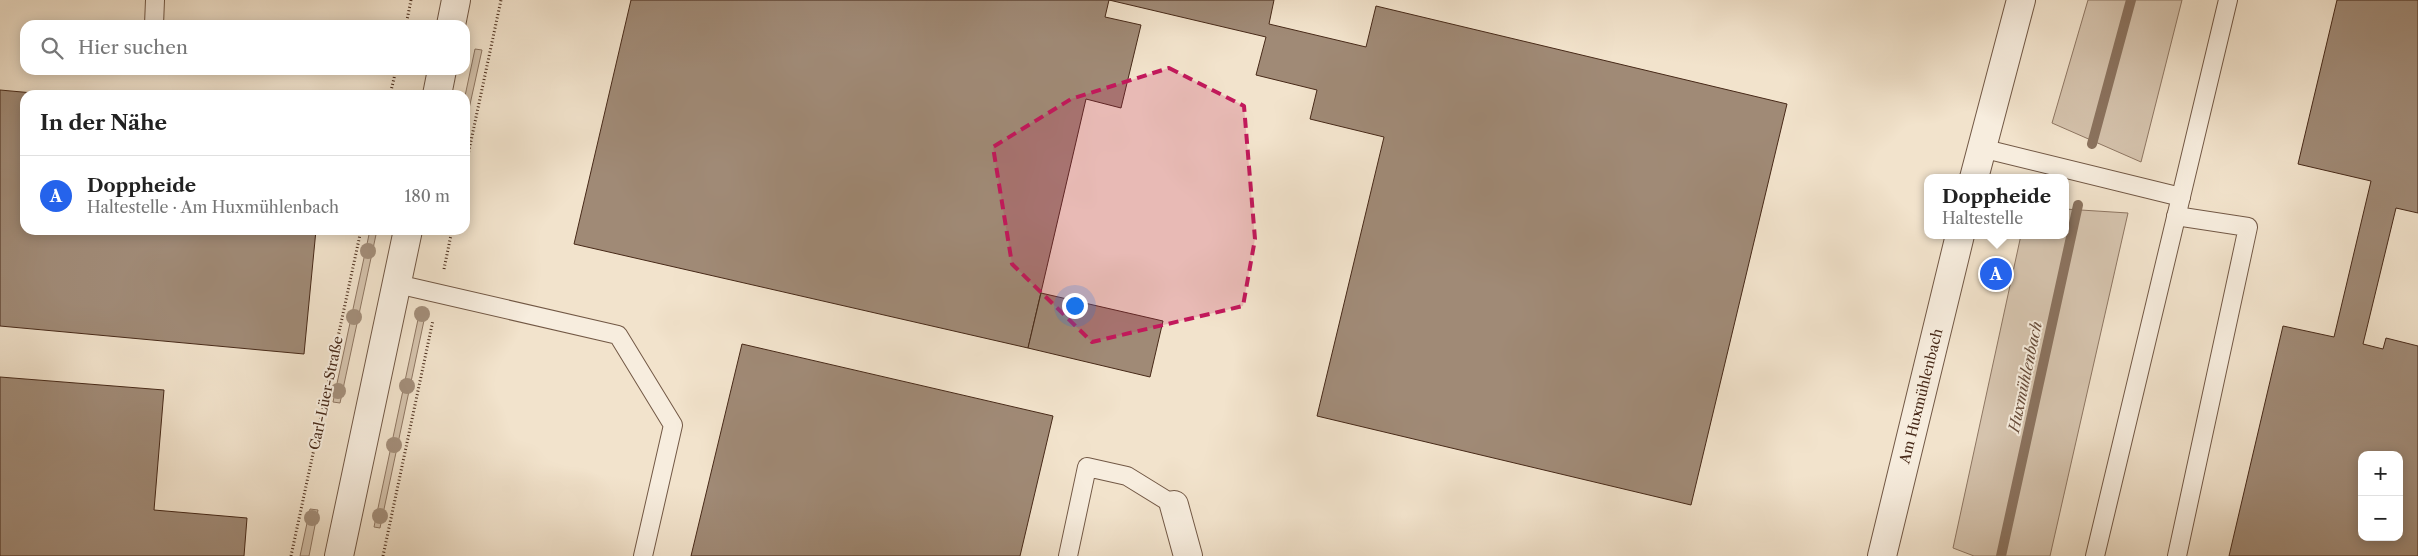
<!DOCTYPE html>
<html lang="de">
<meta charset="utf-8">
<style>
body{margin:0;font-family:"Libre Caslon Text",serif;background:#f6f6f6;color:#222}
.controls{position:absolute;right:15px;bottom:15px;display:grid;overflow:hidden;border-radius:10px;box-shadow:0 2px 12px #0003}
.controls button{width:45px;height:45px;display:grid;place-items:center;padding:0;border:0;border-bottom:1px solid #e0e0e0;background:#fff;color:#222;font:25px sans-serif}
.you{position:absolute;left:1074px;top:305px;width:18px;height:18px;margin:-12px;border:4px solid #fff;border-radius:50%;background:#1a73e8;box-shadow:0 0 0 8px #1a73e833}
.badge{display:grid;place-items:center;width:32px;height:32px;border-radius:50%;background:#2563eb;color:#fff;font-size:16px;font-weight:700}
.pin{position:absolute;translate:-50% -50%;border:2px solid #fff;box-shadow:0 1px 5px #0006}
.popup{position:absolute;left:1924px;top:174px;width:145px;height:65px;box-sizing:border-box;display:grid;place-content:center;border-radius:10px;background:#fff;filter:drop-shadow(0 1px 4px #0005);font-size:16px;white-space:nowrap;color:#767676}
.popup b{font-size:19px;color:#222}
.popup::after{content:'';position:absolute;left:50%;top:100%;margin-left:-10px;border:10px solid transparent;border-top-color:#fff}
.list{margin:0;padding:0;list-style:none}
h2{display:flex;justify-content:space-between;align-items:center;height:65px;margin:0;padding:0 20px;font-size:21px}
h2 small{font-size:16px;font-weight:400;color:#767676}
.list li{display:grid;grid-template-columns:32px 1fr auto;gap:15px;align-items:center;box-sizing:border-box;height:80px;padding:0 20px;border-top:1px solid #e0e0e0}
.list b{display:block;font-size:19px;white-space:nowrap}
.list p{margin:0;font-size:16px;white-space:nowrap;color:#767676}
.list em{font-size:16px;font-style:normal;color:#767676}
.icon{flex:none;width:28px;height:28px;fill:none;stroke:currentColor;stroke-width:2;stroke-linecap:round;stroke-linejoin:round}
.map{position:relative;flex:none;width:2418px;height:556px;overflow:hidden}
.search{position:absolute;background:#fff;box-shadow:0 2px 12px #0003;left:20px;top:20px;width:450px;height:55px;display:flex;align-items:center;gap:12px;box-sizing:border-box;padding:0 18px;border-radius:15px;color:#767676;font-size:19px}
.panel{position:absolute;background:#fff;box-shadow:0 2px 12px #0003;left:20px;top:90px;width:450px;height:145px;border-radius:15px}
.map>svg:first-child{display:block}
</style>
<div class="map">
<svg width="2418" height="556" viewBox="0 0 2418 556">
<rect width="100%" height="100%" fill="#f2e3cc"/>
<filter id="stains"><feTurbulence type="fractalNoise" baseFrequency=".004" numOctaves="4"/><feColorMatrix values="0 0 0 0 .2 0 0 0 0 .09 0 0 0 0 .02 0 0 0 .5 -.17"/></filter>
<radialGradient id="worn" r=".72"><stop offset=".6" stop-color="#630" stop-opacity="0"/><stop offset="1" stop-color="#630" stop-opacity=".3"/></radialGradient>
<!-- green -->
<g fill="#d5c3ad" stroke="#8e7662">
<polygon points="2088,0 2182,0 2141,162 2052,123"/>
<polygon points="475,49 482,50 465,127 465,96"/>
<polygon points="2065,209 2128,213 2050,556 1974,556 1953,548 2021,235 2065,235"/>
<polygon points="370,230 377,230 340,403 333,402"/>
<polygon points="420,310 426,311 380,528 374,527"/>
<polygon points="310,509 318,510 309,556 300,556"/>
</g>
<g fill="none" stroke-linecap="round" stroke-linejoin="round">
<!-- stream -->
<g stroke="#8b735f" stroke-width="10">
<polyline points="2092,144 2131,0"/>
<polyline points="2001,556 2078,205"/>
</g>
</g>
<!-- building -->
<g fill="#a08a76" stroke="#472918" fill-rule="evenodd">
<polygon points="631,0 1274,0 1269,24 1366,47 1376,6 1787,104 1691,505 1317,416 1384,137 1310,119 1317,90 1256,75 1266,37 1109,0 1105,17 1141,25 1121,108 1086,99 1028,348 574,244"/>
<path d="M2337,0H2418V213L2396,208L2363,344L2383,349L2386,338L2418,346V556H2229L2283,326L2334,337L2371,181L2298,164ZM2362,455H2399V537H2362Z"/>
<polygon points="0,90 55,95 25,95 25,230 316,230 304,354 0,326"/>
<polygon points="1041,293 1163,321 1150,377 1028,348"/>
<polygon points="742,344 1053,416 1020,556 691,556"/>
<polygon points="0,377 164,390 154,510 247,518 244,556 0,556"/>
</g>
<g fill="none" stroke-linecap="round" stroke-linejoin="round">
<!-- service casing -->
<g stroke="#725845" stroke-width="20">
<g id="service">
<polyline points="154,25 155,0"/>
<polyline points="1981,148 2181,197"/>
<polyline points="2176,216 2248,227 2177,556"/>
<polyline points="397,284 618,335 673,425 643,556"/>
<polyline points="1068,556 1087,467 1127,476 1174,505"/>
<polyline points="2095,556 2228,0"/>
</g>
</g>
<!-- minor casing -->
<g stroke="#725845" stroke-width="30">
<g id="minor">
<polyline points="451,25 456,0"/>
<polyline points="437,95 442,70"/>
<polyline points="1974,178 2021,0"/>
<polyline points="1174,505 1188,556"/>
<polyline points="339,556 408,230"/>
<polyline points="1882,556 1960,235"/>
</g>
</g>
<!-- path -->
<g stroke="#472918" stroke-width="3" stroke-dasharray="1 2.5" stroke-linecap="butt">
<polyline points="406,25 411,0"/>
<polyline points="390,95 396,70"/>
<polyline points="465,169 501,0"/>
<polyline points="444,269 452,230"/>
<polyline points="291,556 361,230"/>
<polyline points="383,556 433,320"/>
</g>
<!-- service -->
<use href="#service" stroke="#f7edde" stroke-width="18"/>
<!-- minor -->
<use href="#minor" stroke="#f7edde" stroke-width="28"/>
</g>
<!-- trees -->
<g fill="#a38e7a">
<circle cx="368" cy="251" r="8"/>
<circle cx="422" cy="314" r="8"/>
<circle cx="354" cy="317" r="8"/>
<circle cx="407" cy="386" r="8"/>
<circle cx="338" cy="391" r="8"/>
<circle cx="394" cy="445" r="8"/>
<circle cx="380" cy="516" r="8"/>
<circle cx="312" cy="518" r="8"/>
</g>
<!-- marked area -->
<path fill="#c2185b" fill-opacity="0.2" stroke="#c2185b" stroke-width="4" stroke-dasharray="10 6" stroke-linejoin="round" d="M1169,68L1244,106L1255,239L1243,306L1092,342L1012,264L993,147L1071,99Z"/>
<g text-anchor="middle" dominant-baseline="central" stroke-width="4" stroke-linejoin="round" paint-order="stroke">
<!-- street labels -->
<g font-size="14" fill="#472918" stroke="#f7edde">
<text transform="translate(326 393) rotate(-78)">Carl-Lüer-Straße</text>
<text transform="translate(1921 396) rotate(-76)">Am Huxmühlenbach</text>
</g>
<!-- water labels -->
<g font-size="15" font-style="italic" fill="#694e3c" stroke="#f7edde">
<text transform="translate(2025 377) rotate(-78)">Huxmühlenbach</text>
</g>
</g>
<rect width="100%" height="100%" filter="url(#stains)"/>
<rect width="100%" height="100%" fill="url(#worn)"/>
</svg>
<div class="controls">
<button>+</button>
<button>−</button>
</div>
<div class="you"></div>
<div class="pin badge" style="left:1996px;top:274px">A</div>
<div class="popup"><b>Doppheide</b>Haltestelle</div>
<div class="search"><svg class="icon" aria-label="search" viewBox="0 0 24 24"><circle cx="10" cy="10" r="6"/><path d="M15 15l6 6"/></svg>Hier suchen</div>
<section class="panel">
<h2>In der Nähe<small></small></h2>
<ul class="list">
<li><span class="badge">A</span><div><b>Doppheide</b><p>Haltestelle · Am Huxmühlenbach</p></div><em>180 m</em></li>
</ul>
</section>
</div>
